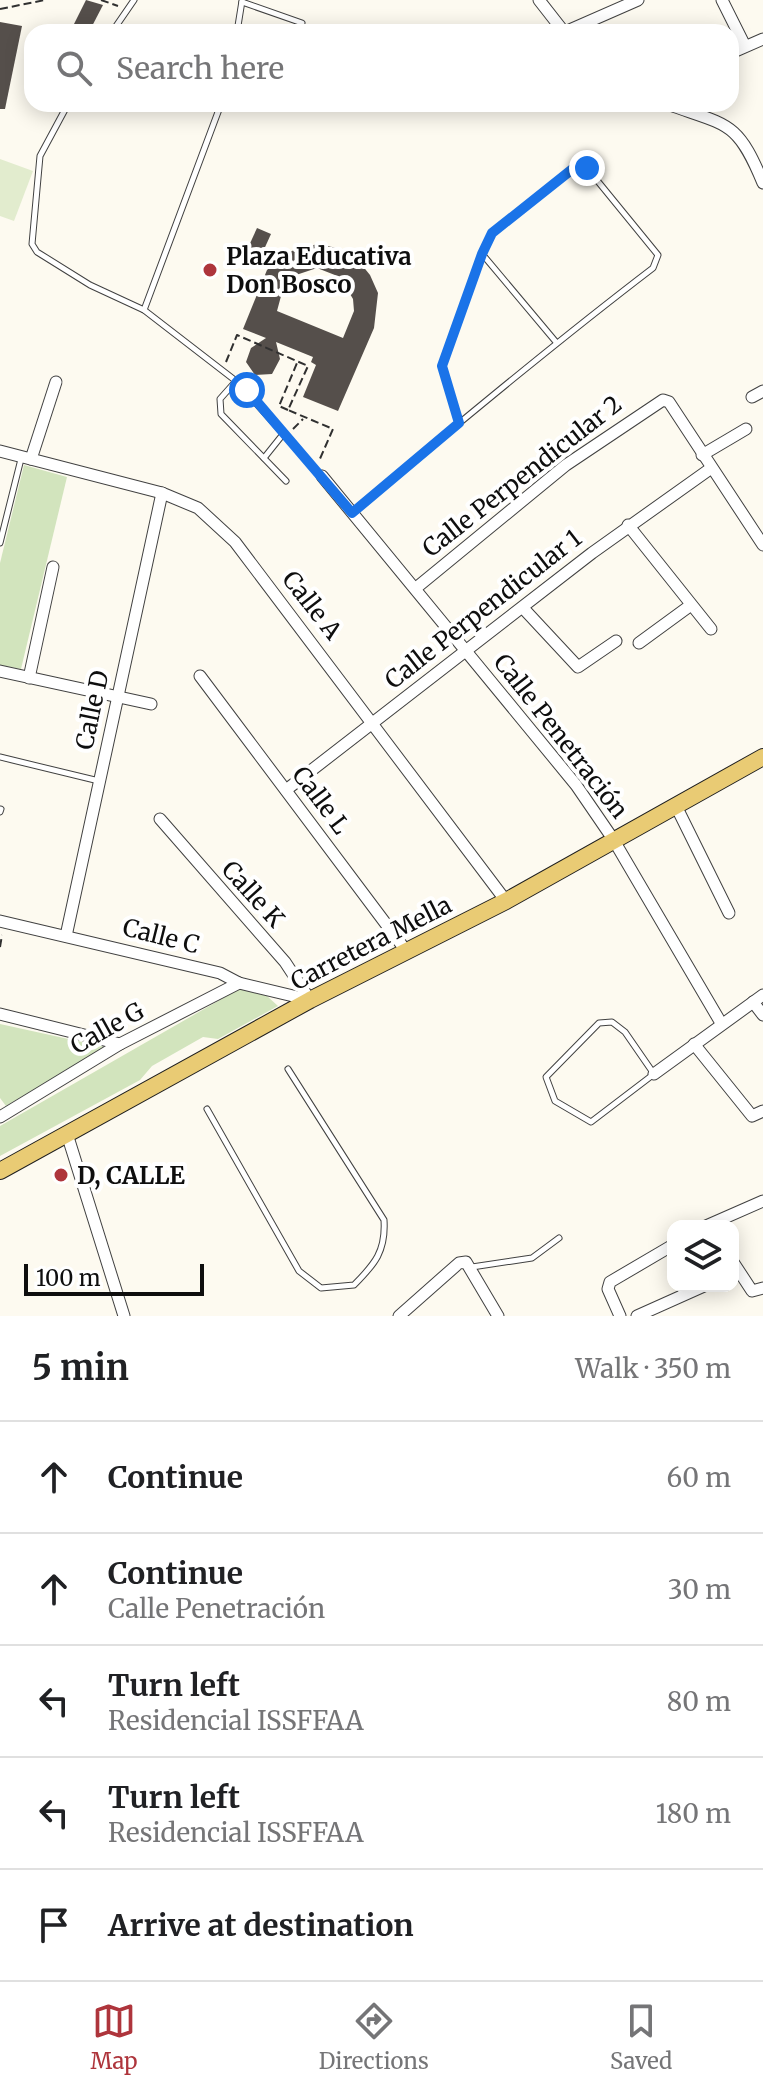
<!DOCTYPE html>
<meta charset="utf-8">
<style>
body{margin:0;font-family:Merriweather,serif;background:#f2f2f2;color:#202124}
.controls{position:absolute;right:24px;bottom:24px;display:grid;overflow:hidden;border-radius:16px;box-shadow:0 4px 20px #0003}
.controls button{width:72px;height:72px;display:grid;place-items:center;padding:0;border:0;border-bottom:2px solid #e0e0e0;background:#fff;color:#202124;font:40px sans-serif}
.scale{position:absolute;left:24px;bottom:20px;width:180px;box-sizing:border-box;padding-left:8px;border:4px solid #0e0e0e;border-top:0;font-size:22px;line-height:28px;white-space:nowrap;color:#0e0e0e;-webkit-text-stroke:6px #fff;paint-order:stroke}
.stop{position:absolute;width:24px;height:24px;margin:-18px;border:6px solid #1a73e8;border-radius:50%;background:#fff}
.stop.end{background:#1a73e8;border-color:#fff;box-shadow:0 2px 8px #0008}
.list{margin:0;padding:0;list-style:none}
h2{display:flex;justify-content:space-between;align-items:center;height:104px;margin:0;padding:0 32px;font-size:34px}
h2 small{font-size:26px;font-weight:400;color:#757577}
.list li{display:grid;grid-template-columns:52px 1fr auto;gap:24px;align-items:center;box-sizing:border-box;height:112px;padding:0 32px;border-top:2px solid #e0e0e0}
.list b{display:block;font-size:30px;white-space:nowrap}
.list p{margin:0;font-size:26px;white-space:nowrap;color:#757577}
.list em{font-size:26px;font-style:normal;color:#757577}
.icon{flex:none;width:44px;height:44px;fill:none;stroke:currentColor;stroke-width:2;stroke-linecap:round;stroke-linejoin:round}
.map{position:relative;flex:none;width:763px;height:1316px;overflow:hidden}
.search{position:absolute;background:#fff;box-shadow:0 4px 20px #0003;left:24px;right:24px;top:24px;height:88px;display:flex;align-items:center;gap:20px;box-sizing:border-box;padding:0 28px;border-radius:24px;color:#757577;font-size:30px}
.sheet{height:664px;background:#fff}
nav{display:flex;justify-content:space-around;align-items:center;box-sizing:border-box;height:112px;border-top:2px solid #e0e0e0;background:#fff;font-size:22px;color:#757577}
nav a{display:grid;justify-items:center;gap:4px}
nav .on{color:#ae353c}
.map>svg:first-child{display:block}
</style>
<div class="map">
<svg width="763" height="1316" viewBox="0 0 763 1316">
<rect width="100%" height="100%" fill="#fdfaf0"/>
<!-- green -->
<g fill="#d2e4bd">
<polygon points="24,465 67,477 21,669 0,665 0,563"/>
<polygon points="239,989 267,996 278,1006 218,1039 203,1037 152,1066 140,1080 0,1156 0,1126"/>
<polygon points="0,1024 105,1047 6,1106 0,1098"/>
</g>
<!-- pitch -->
<polygon fill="#e2ecce" points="0,159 33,171 14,221 0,216"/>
<!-- building -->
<g fill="#554f4b" fill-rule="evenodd">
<polygon points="86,0 103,5 89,32 70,32"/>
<polygon points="0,22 22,26 5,109 0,109"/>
<polygon points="257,228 271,234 256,267 242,261"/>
<path d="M320,244L340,249L357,259L370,275L378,293L374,328L338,411L303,397L316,365L311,362L313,357L276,342L280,359L272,374L255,375L246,362L251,348L266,338L243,329L267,270L282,256L300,247ZM317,268L340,277L353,299L354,311L343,338L277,311L284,285L293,276Z"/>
</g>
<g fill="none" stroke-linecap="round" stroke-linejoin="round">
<!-- lane casing -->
<g stroke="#414141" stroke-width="7">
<g id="lane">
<polyline points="242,2 302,23"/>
<polyline points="112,32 134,0"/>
<polyline points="237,32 242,1"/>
<polyline points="68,104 40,156 32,244 37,252 90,285 144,310 236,381 321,476"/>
<polyline points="483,255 556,342"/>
<polyline points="144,310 221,104"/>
<polyline points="236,381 220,399 221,414 286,481"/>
<polyline points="264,458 284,433"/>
<path d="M352,512C452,429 551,346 653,268L658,255L587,168L575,167L492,233L482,254L442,366L459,423"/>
<polyline points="0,543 21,459"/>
<polyline points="0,757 99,781"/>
<polyline points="0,812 1,809"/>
<polygon points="612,1022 625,1032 654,1074 591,1122 555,1101 546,1077 599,1023"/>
<path d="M207,1109L299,1271L321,1288L354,1285C375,1264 386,1251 384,1220L288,1069"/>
<polyline points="472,1267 532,1258 559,1238"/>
</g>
</g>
<!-- street casing -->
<g stroke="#414141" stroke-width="13">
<g id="street">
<polyline points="539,0 564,32"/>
<polyline points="722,0 745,46"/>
<polyline points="565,32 638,0"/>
<polyline points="731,53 763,39"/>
<path d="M667,104C728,126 737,120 763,183"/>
<polyline points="752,397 763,391"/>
<polyline points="0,451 162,493 198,508 235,542 506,901"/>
<polyline points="702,455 746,429"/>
<polyline points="31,459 56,382"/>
<polyline points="322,476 576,785 613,839 721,1023"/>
<polyline points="628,525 711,629"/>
<polyline points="416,588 566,465 663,400 669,402 763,545"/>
<polyline points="523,608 578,667 616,641"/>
<polyline points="639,643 691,605"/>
<polyline points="0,671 151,704"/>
<polyline points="200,676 407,952"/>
<polyline points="29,678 53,567"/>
<polyline points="286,790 592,553 710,469"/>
<polyline points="675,804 729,913"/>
<polyline points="160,819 285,962 310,1000"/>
<polyline points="0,921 220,973 239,983 310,1000"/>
<polyline points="66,936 162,493"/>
<polyline points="753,1002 763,1015"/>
<polyline points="0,1014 120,1044"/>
<polyline points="694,1044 752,1116 763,1111"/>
<polyline points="654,1074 763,995"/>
<polyline points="0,1117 120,1044 239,983"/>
<polyline points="67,1134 124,1316"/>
<polyline points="706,1226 763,1201"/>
<polyline points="733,1262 752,1291 763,1288"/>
<polyline points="399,1316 459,1263 466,1262 498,1316"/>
<polyline points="620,1316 608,1289 610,1282 673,1245"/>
<polyline points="637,1316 704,1286"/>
</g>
</g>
<!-- primary casing -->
<g stroke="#1f1f1f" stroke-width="18">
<polyline id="primary" points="0,1171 310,1000 506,901 763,757"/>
</g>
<!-- path -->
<g stroke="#303030" stroke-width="2" stroke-dasharray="8 4" stroke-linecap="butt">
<polyline points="101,0 118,6"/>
<polyline points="0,9 45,0"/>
<polyline points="226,362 237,335 308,366 288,410 333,429 319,461"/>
<polyline points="288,410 279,406 297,363"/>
<polyline points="293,429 303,419"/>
<polyline points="0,947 2,935"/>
</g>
<!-- lane -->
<use href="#lane" stroke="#fff" stroke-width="5"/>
<!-- street -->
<use href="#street" stroke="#fff" stroke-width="11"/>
<!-- primary -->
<use href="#primary" stroke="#e9cb74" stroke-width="16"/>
</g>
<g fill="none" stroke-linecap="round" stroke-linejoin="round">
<!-- route -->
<polyline stroke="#1a73e8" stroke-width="10" points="247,390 352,513 459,423 442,366 482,254 492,233 575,167 587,168"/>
</g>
<!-- markers -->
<g fill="#ae353c" stroke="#fff" stroke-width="3">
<circle cx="210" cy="270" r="8"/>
<circle cx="61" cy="1175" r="8"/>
</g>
<g text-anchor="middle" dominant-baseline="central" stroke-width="8" stroke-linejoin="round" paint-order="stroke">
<!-- poi labels -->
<g font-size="24" font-weight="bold" fill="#0e0e0e" stroke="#fff" text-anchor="start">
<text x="226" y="256">Plaza Educativa<tspan x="226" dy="28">Don Bosco</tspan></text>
<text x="77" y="1175">D, CALLE</text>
</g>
<!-- street labels -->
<g font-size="24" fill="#0e0e0e" stroke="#fff">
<text transform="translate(522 476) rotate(-38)">Calle Perpendicular 2</text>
<text transform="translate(312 605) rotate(52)">Calle A</text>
<text transform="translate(483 609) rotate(-38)">Calle Perpendicular 1</text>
<text transform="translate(92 710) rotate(-78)">Calle D</text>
<text transform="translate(561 736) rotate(52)">Calle Penetración</text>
<text transform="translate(321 800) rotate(53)">Calle L</text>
<text transform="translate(253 894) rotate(48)">Calle K</text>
<text transform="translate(161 936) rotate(14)">Calle C</text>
<text transform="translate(371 943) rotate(-27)">Carretera Mella</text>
<text transform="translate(107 1028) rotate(-29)">Calle G</text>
</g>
</g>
</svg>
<div class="controls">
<button><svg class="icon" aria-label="layers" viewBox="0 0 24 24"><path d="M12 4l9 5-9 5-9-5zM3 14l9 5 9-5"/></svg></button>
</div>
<div class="scale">100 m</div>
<div class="stop" style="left:247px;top:390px"></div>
<div class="stop end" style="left:587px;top:168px"></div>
<div class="search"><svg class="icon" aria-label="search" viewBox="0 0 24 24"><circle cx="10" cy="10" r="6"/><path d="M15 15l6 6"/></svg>Search here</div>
</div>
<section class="sheet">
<h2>5 min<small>Walk · 350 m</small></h2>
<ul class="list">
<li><svg class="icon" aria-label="ahead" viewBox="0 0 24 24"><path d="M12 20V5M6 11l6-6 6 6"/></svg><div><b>Continue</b></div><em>60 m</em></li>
<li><svg class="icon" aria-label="ahead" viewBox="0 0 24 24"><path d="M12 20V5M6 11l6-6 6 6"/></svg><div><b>Continue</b><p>Calle Penetración</p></div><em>30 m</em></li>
<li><svg class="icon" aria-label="left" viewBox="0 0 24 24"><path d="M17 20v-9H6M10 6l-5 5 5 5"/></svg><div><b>Turn left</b><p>Residencial ISSFFAA</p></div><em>80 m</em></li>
<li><svg class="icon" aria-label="left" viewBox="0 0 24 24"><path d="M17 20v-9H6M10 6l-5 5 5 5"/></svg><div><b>Turn left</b><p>Residencial ISSFFAA</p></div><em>180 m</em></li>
<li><svg class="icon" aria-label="arrive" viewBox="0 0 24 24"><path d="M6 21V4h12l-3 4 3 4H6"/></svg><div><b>Arrive at destination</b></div></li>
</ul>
</section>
<nav>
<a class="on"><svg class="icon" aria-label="map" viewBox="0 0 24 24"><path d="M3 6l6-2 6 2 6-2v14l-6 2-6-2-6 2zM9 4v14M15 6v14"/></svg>Map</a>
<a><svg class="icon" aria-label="directions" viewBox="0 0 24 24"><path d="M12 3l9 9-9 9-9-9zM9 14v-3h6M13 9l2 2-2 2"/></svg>Directions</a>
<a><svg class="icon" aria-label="saved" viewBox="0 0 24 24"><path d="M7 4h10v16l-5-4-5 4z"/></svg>Saved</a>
</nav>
